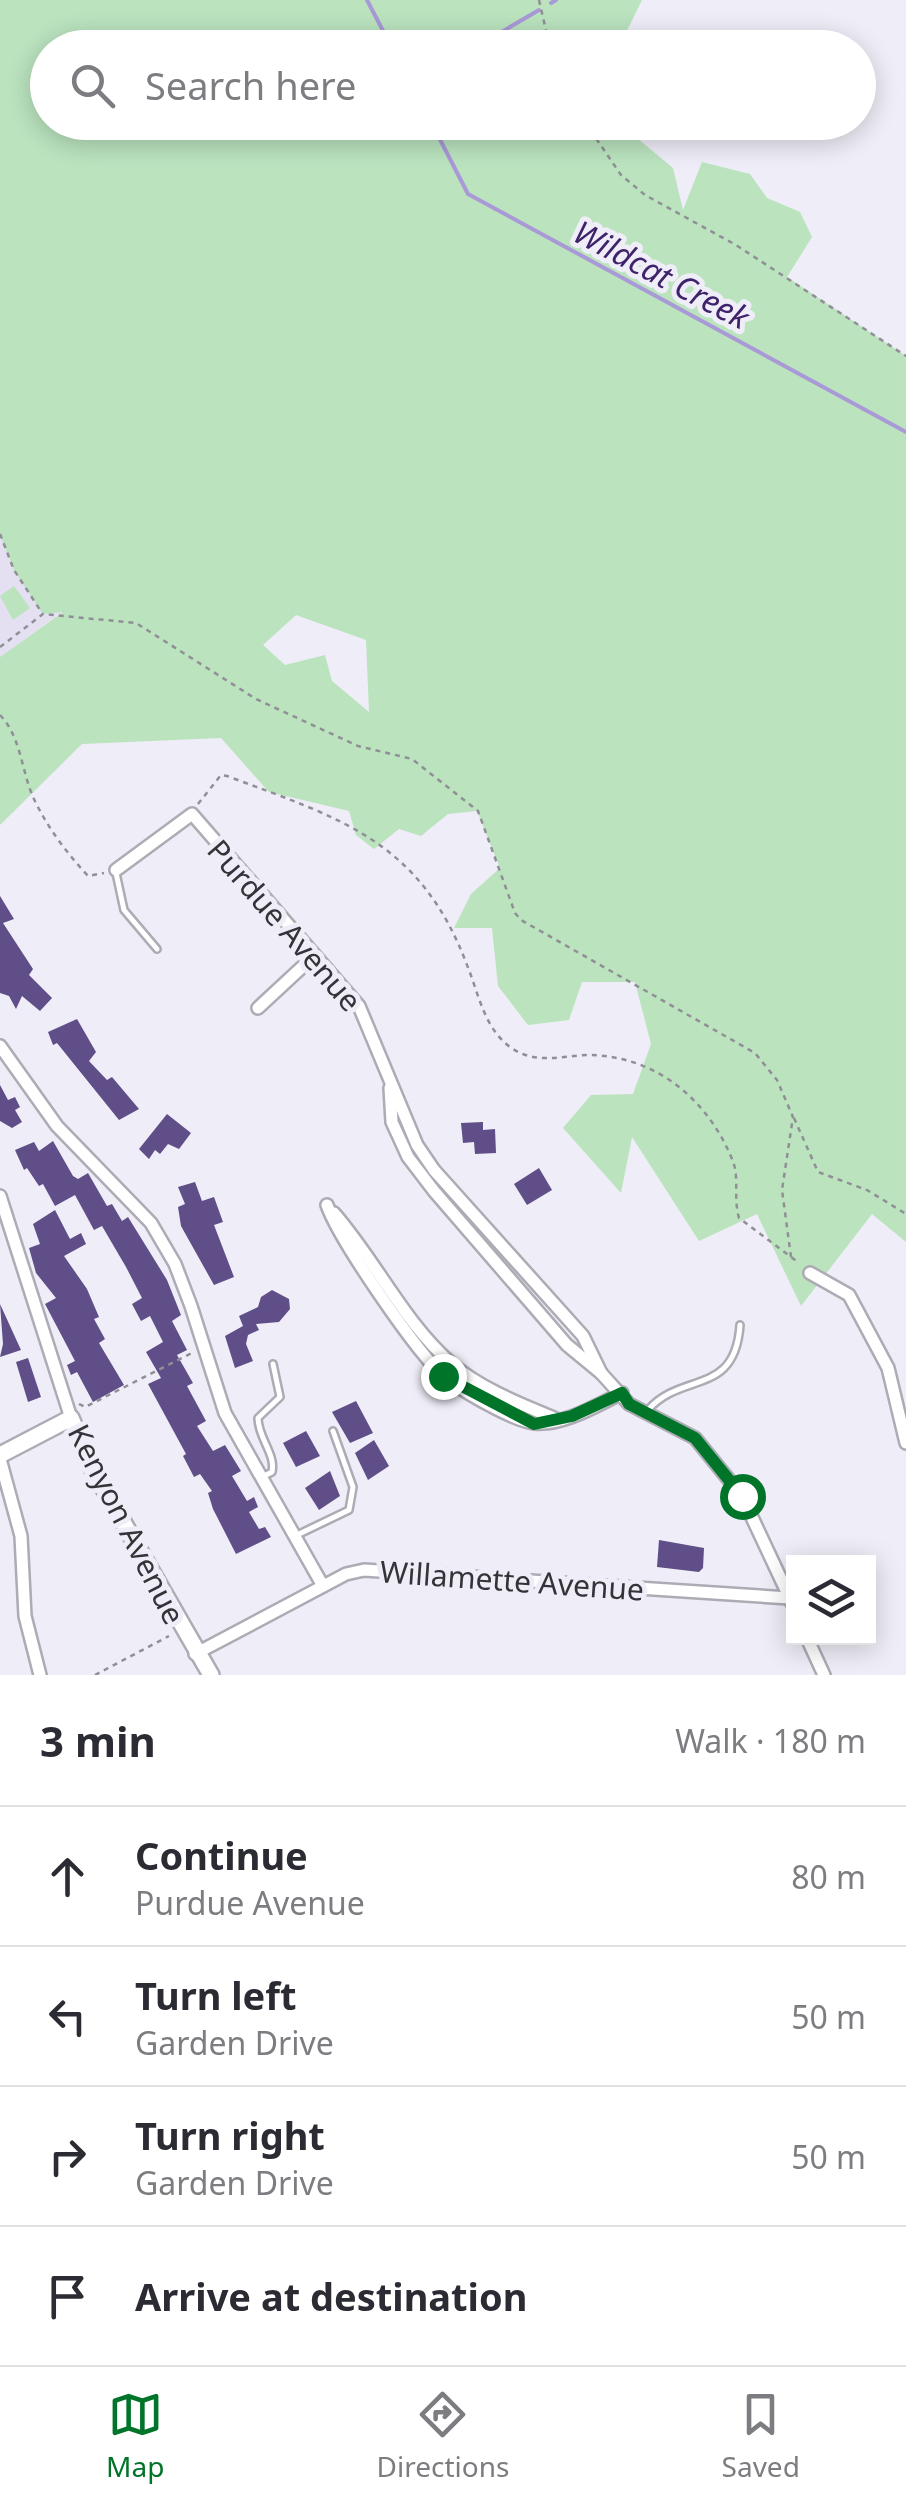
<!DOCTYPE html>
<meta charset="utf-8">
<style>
body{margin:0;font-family:"Noto Sans",sans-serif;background:#f7f7f7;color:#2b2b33}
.controls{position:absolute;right:30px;bottom:30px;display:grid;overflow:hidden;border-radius:0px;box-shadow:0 5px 25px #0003}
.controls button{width:90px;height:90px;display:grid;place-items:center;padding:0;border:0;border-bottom:2px solid #e1e1e2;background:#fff;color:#2b2b33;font:50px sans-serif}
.stop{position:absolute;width:30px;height:30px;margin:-22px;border:8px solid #00752a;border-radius:50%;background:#fff}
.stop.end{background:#00752a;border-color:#fff;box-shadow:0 2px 10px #0008}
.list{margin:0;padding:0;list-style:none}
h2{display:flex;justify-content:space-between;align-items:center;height:130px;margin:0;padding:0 40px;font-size:42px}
h2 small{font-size:32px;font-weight:400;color:#7c7c81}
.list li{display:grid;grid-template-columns:65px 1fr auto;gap:30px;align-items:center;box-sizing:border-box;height:140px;padding:0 40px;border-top:2px solid #e1e1e2}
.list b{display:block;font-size:38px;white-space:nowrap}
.list p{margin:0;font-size:32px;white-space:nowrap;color:#7c7c81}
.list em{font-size:32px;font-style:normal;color:#7c7c81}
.icon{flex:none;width:55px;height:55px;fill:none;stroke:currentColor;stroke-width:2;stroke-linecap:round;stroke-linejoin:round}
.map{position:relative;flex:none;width:906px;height:1675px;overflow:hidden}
.search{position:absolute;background:#fff;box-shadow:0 5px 25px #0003;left:30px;right:30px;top:30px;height:110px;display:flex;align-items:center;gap:25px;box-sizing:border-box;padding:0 35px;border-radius:55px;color:#7c7c81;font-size:38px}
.sheet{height:690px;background:#fff}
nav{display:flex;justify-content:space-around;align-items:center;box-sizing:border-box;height:140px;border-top:2px solid #e1e1e2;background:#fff;font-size:28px;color:#7c7c81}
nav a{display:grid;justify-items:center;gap:5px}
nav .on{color:#00752a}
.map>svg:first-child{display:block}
</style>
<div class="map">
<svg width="906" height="1675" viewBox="0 0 906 1675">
<rect width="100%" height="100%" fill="#efedf7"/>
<!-- built -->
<polygon fill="#e4e0f1" points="0,486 92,590 0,657"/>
<!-- green -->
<g fill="#bae3be" fill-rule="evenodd">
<path d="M0,0H642L619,47L48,48V122L619,123L673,168L683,210L702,162L750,174L767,198L800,212L812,237L787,277L906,356V1242L872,1214L801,1306L757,1214L699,1241L632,1137L621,1193L563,1128L591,1095L633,1094L651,1044L635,982H582L569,1020L528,1025L498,986L492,928H454L471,894L500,868L477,811L448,814L421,836L399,829L374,849L356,835L349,811L269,792L221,738L82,744L0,825V657L63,612L43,614L14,570L0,534ZM296,615L366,640L369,712L332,681L325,655L285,665L263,645Z"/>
<polygon points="14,586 30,608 13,620 0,596"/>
</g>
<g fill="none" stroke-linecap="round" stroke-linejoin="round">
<!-- stream -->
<g stroke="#a999d7" stroke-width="4">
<polyline points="367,0 392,48"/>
<polyline points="551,3 556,0"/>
<polyline points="474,48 539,10"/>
<polyline points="431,122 468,194 906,432"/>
</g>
</g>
<!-- building -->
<g fill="#5f4e87">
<polygon points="0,896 14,919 3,923 33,969 29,975 52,998 40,1011 22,996 16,1009 9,996 0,993"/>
<polygon points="77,1019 96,1052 89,1061 107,1080 112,1077 139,1109 119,1120 57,1043 53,1045 48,1032"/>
<polygon points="0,1085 8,1100 15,1097 20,1107 15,1110 22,1122 12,1128 0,1121"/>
<polygon points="167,1114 191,1133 179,1149 168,1144 160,1154 155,1150 149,1159 139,1149"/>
<polygon points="483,1122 483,1130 495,1129 496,1153 475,1154 474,1142 463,1143 461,1123"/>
<polygon points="53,1141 73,1176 78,1179 88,1173 107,1206 112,1204 122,1221 128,1217 167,1280 181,1315 172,1321 187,1350 177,1355 193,1383 187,1386 206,1421 197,1426 213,1451 225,1445 241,1471 232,1476 247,1501 254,1497 258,1507 249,1512 259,1529 265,1527 271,1537 236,1554 213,1509 208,1493 212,1491 200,1474 194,1477 183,1456 186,1454 148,1384 161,1378 146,1352 163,1342 150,1316 141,1321 132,1304 142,1298 126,1267 102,1226 94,1230 75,1195 55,1206 43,1184 39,1186 27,1168 24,1170 15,1150 34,1142 39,1151"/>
<polygon points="539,1168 552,1190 527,1205 514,1184"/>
<polygon points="195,1182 202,1201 214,1197 223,1222 214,1225 234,1277 214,1285 181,1226 178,1207 185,1204 178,1187"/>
<polygon points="55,1210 70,1239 81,1233 86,1244 64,1256 87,1289 99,1317 94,1319 105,1339 99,1343 124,1385 93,1402 77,1372 71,1375 67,1365 75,1361 45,1304 56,1298 36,1273 29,1248 40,1244 33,1224"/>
<polygon points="272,1290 289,1299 290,1309 279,1322 256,1324 259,1330 248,1335 246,1344 253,1361 235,1368 225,1336 243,1326 239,1316 258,1307 261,1297"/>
<polygon points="0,1304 21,1350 0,1357 3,1344"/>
<polygon points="28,1358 41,1397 28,1402 16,1362"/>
<polygon points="356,1401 373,1433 350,1443 332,1412"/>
<polygon points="306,1431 320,1456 296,1467 283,1443"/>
<polygon points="374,1440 389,1466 368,1480 355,1453"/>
<polygon points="330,1471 340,1496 319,1510 305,1488"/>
<polygon points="659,1540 704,1548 703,1568 699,1572 657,1567"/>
</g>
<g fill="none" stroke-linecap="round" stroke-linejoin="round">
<!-- lane casing -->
<g stroke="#adabb4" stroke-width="10">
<g id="lane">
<polyline points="116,873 124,910 157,949"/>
<path d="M648,1410C682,1371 735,1397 740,1325"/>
<path d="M264,1476L272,1472C276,1454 258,1438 258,1418L280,1397L273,1364"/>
<polyline points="297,1535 349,1510 353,1487 333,1431"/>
</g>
</g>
<!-- street casing -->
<g stroke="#adabb4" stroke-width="16">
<g id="street">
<polyline points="116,870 192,814 359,1006 417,1145 434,1170 583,1336 601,1373"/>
<polyline points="258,1008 314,956"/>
<polyline points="0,1046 57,1126 151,1223 175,1264 191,1306 225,1413 323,1586"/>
<polyline points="390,1088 392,1122 408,1157 434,1191 567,1345 601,1373 629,1404 695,1438 742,1496 794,1607"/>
<polyline points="0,1196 71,1418"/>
<path d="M327,1205C339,1239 418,1355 445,1377C462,1391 514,1421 534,1423C563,1426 597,1405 622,1393"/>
<path d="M334,1213C376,1261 404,1323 453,1365C483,1390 521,1404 556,1419"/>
<polyline points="810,1273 849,1295 888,1368 906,1443"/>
<polyline points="0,1459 21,1536 25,1616 40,1675"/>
<polyline points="807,1638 824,1675"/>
<polyline points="195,1654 346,1574 364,1570 789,1598"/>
</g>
</g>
<!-- secondary casing -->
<g stroke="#adabb4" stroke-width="20">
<polyline id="secondary" points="0,1455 71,1418 92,1468 211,1675"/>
</g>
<!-- path -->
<g stroke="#908f96" stroke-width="2.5" stroke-dasharray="5 5" stroke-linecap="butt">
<polyline points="539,0 550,48"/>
<polyline points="585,122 621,175 645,195 736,245 906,356"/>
<polyline points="0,534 14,570 42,613"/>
<polyline points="0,647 43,614 136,623 256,699 358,746 412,759 478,811 515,913 521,920 755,1053 777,1080 793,1117 782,1190 791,1257"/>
<path d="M0,715C21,737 21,769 33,797C47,827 66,852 88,876L104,873"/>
<path d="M198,804L221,775L227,776C339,818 420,840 467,965C479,994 484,1030 513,1049C536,1064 562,1056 587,1055C654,1055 707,1098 732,1159C740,1177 733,1198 739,1218L799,1263"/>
<polyline points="794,1118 818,1172 867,1190 906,1214"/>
<polyline points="79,1404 85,1407 194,1352"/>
<polyline points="95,1675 169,1636"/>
</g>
<!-- lane -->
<use href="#lane" stroke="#fff" stroke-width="5"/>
<!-- street -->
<use href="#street" stroke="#fff" stroke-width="11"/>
<!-- secondary -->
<use href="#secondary" stroke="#fff" stroke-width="15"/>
</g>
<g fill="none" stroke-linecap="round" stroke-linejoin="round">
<!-- route -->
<polyline stroke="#00752a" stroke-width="12" points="443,1376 534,1424 572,1416 622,1393 629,1404 695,1438 742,1496"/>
</g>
<g text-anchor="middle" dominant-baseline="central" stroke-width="10" stroke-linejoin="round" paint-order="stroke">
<!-- street labels -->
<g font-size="30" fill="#343337" stroke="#efedf7">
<text transform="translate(285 925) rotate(49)">Purdue Avenue</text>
<text transform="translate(127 1524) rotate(63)">Kenyon Avenue</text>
<text transform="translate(512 1580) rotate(4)">Willamette Avenue</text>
</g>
<!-- water labels -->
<g font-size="32" font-style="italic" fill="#3e236b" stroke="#efedf7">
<text transform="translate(662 274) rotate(28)">Wildcat Creek</text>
</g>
</g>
</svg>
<div class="controls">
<button><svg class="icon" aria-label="layers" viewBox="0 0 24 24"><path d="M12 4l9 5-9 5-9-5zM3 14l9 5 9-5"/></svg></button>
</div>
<div class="stop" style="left:742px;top:1496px"></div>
<div class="stop end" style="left:443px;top:1376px"></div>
<div class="search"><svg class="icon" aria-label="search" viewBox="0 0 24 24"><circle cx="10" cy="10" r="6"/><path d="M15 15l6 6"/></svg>Search here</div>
</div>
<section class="sheet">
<h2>3 min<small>Walk · 180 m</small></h2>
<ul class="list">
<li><svg class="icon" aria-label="ahead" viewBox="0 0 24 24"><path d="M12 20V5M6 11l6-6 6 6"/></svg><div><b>Continue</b><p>Purdue Avenue</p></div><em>80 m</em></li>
<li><svg class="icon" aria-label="left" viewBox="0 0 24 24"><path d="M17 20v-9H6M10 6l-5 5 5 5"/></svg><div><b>Turn left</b><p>Garden Drive</p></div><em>50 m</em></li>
<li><svg class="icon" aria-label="right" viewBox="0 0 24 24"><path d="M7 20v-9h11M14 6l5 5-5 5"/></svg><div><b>Turn right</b><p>Garden Drive</p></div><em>50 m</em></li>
<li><svg class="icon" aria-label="arrive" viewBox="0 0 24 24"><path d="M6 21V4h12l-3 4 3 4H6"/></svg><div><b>Arrive at destination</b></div></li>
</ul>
</section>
<nav>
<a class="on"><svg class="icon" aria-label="map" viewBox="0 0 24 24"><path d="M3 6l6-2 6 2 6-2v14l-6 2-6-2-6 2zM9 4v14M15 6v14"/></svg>Map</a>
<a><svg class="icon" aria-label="directions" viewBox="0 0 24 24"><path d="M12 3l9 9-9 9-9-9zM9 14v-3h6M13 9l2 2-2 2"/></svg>Directions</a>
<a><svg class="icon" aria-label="saved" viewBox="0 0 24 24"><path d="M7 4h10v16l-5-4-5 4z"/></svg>Saved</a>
</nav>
